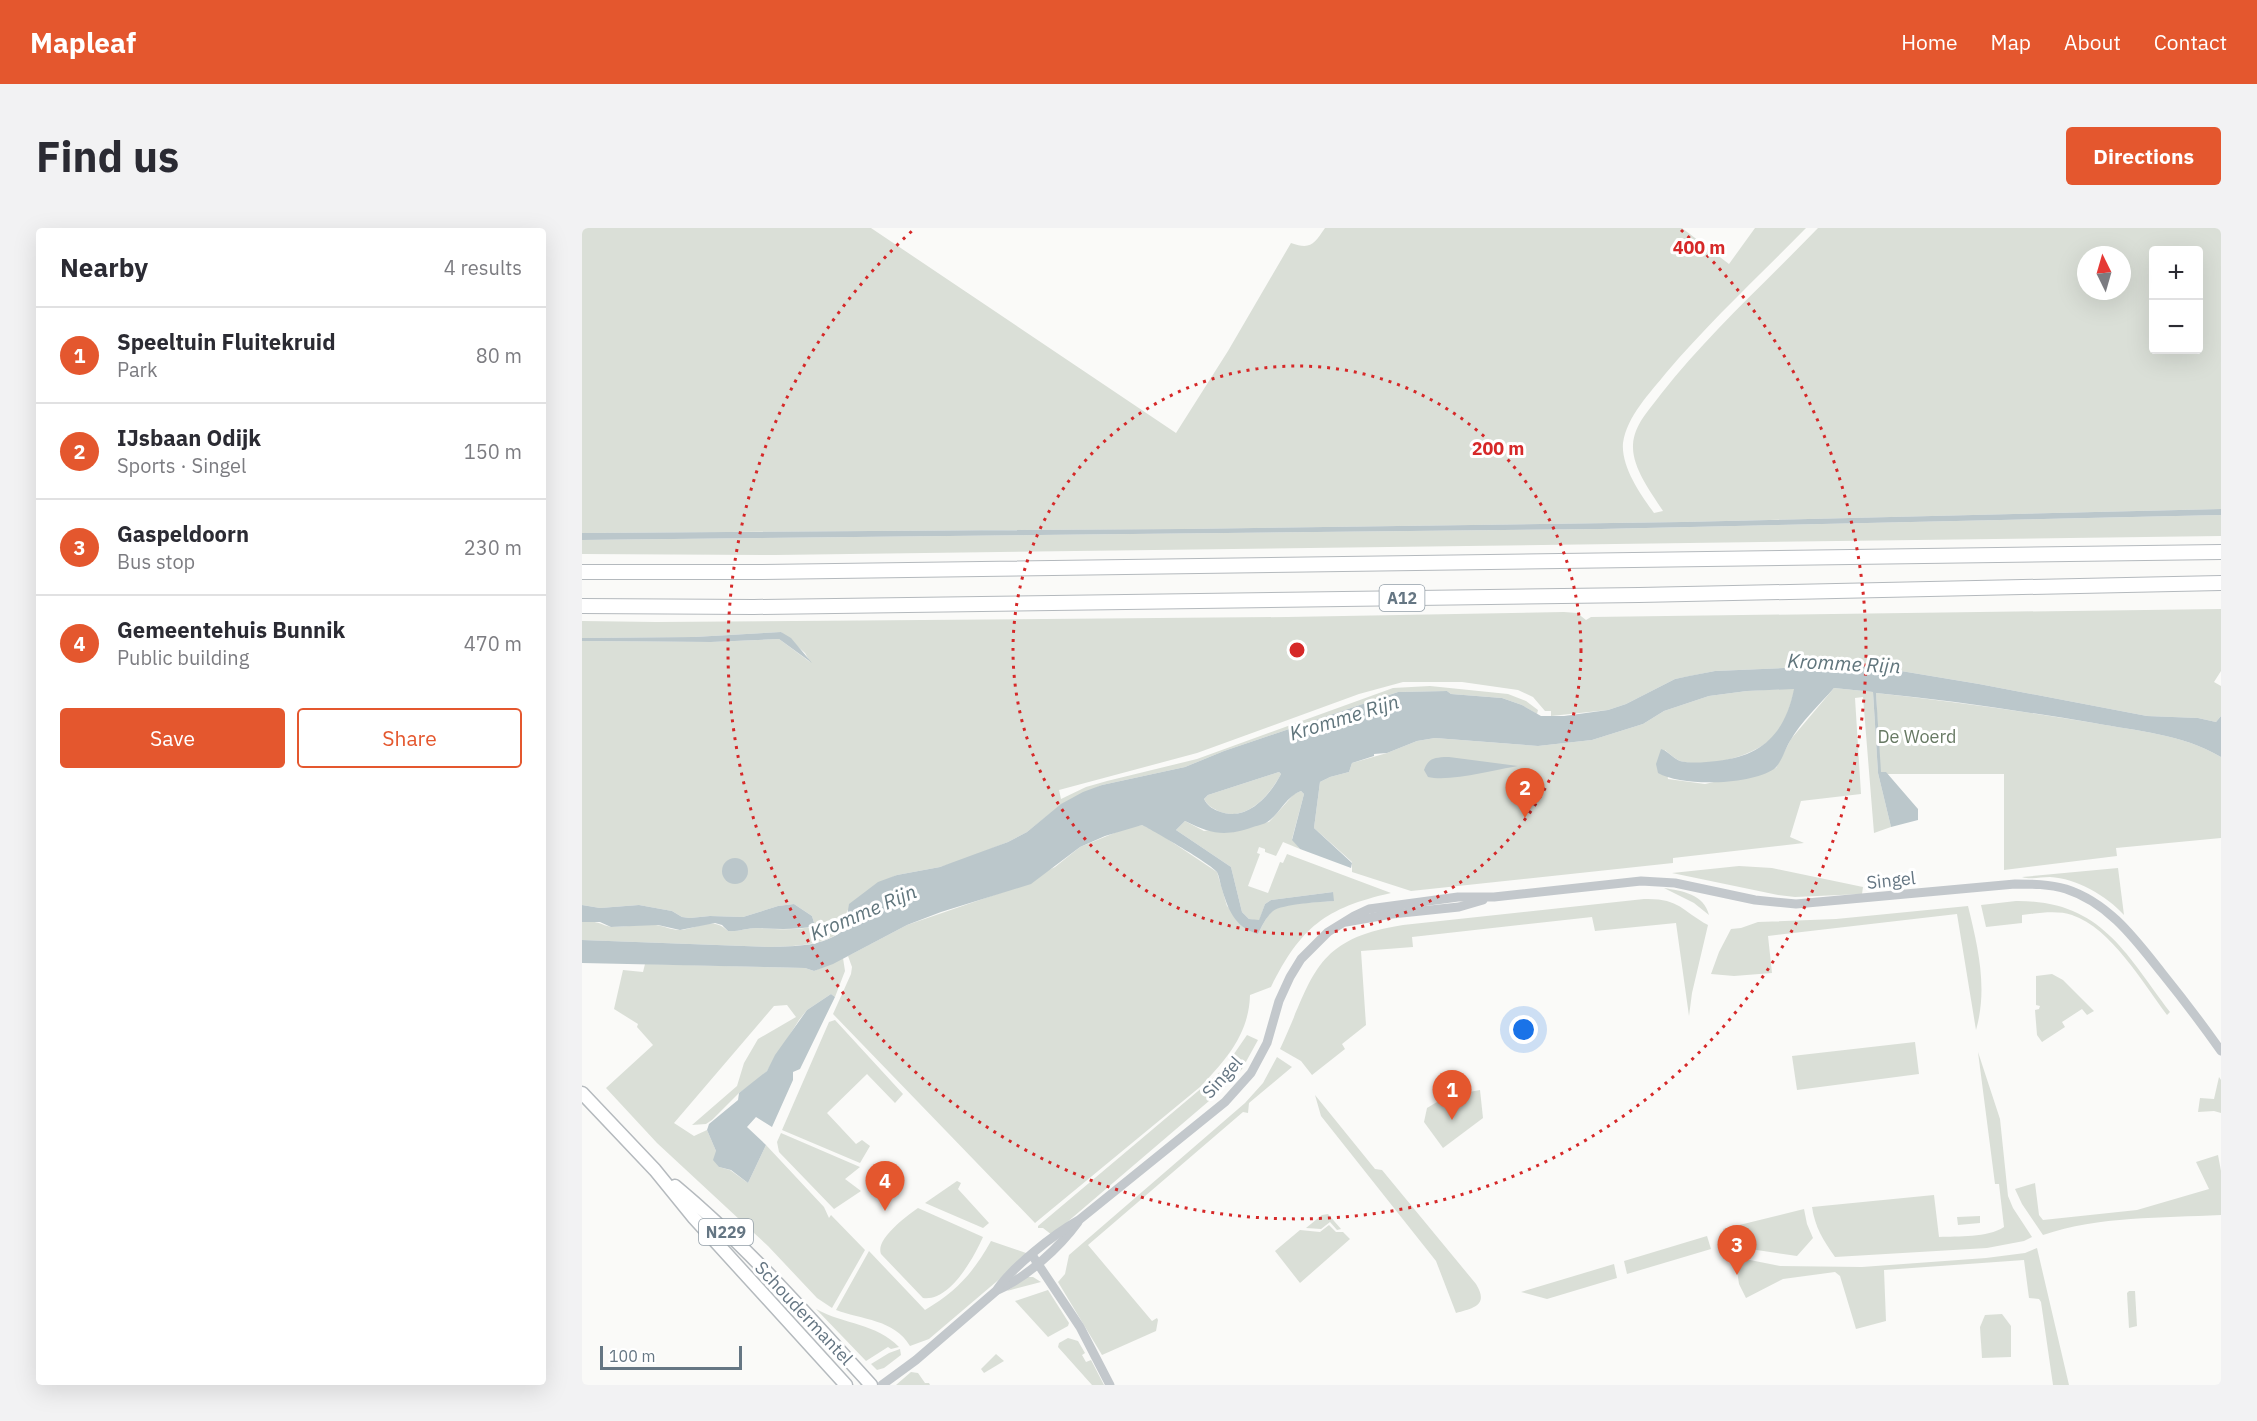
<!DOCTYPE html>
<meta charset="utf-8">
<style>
body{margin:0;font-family:"IBM Plex Sans",sans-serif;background:#f2f2f3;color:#2b2b33}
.controls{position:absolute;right:18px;top:18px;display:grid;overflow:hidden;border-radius:6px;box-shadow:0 6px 24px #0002}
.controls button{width:54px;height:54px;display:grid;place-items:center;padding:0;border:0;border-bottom:2px solid #e1e1e2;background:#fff;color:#2b2b33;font:30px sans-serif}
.compass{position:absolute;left:1495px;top:18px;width:54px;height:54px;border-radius:50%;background:#fff;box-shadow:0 6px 24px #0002;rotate:355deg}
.scale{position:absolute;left:18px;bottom:15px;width:142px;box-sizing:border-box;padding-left:6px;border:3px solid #657683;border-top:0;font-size:16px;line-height:21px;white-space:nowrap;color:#657683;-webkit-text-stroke:4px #fff;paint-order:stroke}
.you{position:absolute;left:942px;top:802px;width:21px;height:21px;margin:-15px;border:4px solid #fff;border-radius:50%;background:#1a73e8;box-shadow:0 0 0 9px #1a73e833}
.badge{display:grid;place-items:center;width:39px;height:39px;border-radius:50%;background:#e4572e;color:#fff;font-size:20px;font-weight:700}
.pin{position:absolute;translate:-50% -50px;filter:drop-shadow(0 2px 3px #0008)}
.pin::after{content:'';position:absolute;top:32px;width:21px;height:18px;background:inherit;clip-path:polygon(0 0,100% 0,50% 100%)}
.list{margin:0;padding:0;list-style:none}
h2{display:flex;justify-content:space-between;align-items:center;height:78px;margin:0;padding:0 24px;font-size:26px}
h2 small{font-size:20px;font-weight:400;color:#7c7c81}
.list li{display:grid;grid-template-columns:39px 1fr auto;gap:18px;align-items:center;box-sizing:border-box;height:96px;padding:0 24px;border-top:2px solid #e1e1e2}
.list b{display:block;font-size:22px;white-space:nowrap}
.list p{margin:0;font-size:20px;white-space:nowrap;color:#7c7c81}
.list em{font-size:20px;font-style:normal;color:#7c7c81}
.actions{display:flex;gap:12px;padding:18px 24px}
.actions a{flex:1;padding:14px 0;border:2px solid #e4572e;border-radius:6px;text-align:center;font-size:21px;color:#e4572e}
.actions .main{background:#e4572e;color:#fff}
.map{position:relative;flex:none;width:1639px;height:1157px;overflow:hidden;border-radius:6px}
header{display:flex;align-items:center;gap:36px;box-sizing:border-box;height:84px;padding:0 30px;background:#e4572e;color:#fff}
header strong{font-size:28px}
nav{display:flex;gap:33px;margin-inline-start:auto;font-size:21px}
.intro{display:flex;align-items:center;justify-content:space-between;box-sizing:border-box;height:144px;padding:0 36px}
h1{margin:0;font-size:42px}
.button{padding:15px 27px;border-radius:6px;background:#e4572e;color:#fff;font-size:21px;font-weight:700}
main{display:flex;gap:36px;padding:0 36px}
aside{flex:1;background:#fff;border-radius:6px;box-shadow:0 6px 24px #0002}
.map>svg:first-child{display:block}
</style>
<header>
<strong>Mapleaf</strong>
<nav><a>Home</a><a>Map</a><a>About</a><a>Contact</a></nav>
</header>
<div class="intro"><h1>Find us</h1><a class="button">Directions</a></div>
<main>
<aside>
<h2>Nearby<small>4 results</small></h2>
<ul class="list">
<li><span class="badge">1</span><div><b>Speeltuin Fluitekruid</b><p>Park</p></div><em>80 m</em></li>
<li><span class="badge">2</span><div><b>IJsbaan Odijk</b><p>Sports · Singel</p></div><em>150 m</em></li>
<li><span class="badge">3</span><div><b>Gaspeldoorn</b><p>Bus stop</p></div><em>230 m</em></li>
<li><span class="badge">4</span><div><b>Gemeentehuis Bunnik</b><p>Public building</p></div><em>470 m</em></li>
</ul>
<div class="actions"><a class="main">Save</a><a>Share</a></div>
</aside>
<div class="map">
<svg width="1639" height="1157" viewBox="0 0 1639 1157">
<rect width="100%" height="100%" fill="#fafaf8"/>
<!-- green -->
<g fill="#dadfd7" fill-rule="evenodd">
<path d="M0,0H289L594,205L646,123L709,15C729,22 732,16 743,0H1100L1147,36L1173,0H1224C1177,48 1127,94 1084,145C1068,165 1045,188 1041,215C1039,239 1059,267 1072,285L1081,283C1069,264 1050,240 1051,217C1052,197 1067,182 1079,166C1126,106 1183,55 1236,0H1639V281L1100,294L601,301L0,305ZM1616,22V122H1572V22ZM1504,27H1540V63H1504Z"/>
<polygon points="1639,287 1639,308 193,327 0,326 0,312 1019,301"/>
<path d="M1639,381V443L1632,454L1639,458V488L1634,494L1616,490L1565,488L1397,456L1289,438L1269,437L1133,443L1093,451L1044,476L1026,482L969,488V483H963L951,469L936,462L880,454H821L777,466L615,525L477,562L479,571L504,559L525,553L615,531L811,460L848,458L926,466L944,473L956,482L955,486L940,477L920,470L869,466L865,463L816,464L642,523L603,539L520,557L480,576L445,604L426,614L378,633L358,639L315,647L296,656L265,683L263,701C241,718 215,718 189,719L0,712V694C15,691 21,699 32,699C46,699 60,696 74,697C82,698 90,702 97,702C116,701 130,687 146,703C156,704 165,700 175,700C194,701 215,703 233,698L230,688L212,676L196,678L161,689L128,688L108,690L100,689L90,683L57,677L18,680L0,677V413L129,414L197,411L228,434L223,425L199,404L112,409L0,410V393L74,394L705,389L982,384L995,385L1004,392L1009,389Z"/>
<path d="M1213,460C1209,475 1204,495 1193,507C1175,528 1125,541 1098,533C1093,531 1088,526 1083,522L1086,551L1123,556L1194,540L1209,511L1252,460L1291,464L1296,545L1309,599L1292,605L1281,469L1273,470L1279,566L1219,573L1208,609L1222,615L1091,630V635L829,663L770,644V634L732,600L738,554L748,549L767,544L770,535L805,525L835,513L853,510L956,518L1010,512L1061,496L1082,483L1127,468L1165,463Z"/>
<path d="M1294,465C1367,473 1439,483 1512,495C1555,503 1600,506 1639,529V610L1534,620L1535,628L1422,642V546H1298Z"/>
<path d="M697,544L699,546C687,568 664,595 636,583C629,579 626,578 622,571L626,567Z"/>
<path d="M719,563L722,566L710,611L718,621L701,614L694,628L683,624V621L677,619L675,625L678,626L666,658L686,665L698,634L701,635L705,626L809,665C743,680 719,699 689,759L668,767C667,806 644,832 618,859L453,995L251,786L269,746L270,739L266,728L325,697L421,664L473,639L498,619L547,599L560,597L575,604L635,644L645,678L676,706C680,698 685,687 692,681C702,675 739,674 751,673V664L689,672L683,676L677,693L667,691L660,684L649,639L594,602L603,593L622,603L687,594L712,566Z"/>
<polygon points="1157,638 1190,640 1281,659 1280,666 1213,669 1196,667 1090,645"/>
<path d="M1536,640L1542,687C1525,668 1494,650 1468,649C1458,649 1449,652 1440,649Z"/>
<path d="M1082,660C1100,663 1122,666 1127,687L1112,675Z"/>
<path d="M1062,671C1097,670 1099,682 1126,697L1110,765L1107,788L1094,695L1013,703L1010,689L830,709L831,719L779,723L784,797L760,816L763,821L730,847L719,833L698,821C732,748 731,711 821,697Z"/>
<path d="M1434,673C1518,672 1543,724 1588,784L1585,787C1561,755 1529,700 1490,687C1476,682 1455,685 1440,687V695L1404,699L1399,677Z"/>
<path d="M1386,678C1396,719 1406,760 1394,802L1375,686L1186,708L1190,745L1152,748L1129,746L1137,724L1149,701L1159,700L1176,694L1254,691Z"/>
<polygon points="261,730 263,743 253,769 249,766 225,782 217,792 185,843 178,850 157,865 130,892 124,896 110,897 155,858 162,835 176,811 214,789 205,777 192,778 92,895 112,908 125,902 134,923 137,939 148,942 166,955 184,917 242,979 247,990 249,987 283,1022 250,1080 235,1070 186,1018 75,915 24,860 71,817 55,799 56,796 32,781 41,742 61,744 63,736 223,740 232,743"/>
<polygon points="1470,746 1481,752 1512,783 1505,787 1500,781 1480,794 1483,799 1460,814 1455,807 1453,782 1457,781 1458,778 1454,777 1454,748"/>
<polygon points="253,792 321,866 313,875 285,846 245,885 274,916 280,912 288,918 278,935 200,902 247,794"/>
<polygon points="665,807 676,812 660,841 641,861 470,1007 461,1000 456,1000 456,998 628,853 643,839"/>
<polygon points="1333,814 1337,846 1215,862 1210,828"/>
<path d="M1396,824L1418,891L1426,968L1431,980L1450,1009L1442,1013L1405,1020L1253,1029C1241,1012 1233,999 1230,979L1352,967L1357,1009C1376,1008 1405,1010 1422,999L1417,956H1413Z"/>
<polygon points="695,829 710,839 667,875 666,885 661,884 506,1017 570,1093 575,1090 576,1092 574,1103 520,1127 476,1054 483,1046 487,1027 663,875 681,855"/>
<polygon points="1637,849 1639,852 1639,885 1632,883 1616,884 1618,870 1632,871"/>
<polygon points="898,862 901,890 861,920 842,894 845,880 865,868"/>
<path d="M733,867L793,941L800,942L894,1056C907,1077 892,1080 874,1085L854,1033L739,888Z"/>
<polygon points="199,905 278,939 263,951 279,963 252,981 197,924 195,914"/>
<path d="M1636,927L1639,943V987C1580,990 1517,988 1461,1007L1440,976L1433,961L1453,955L1457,987L1461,992L1555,982L1627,961L1614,934Z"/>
<polygon points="375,953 379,955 376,961 407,995 401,1000 343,975"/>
<path d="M336,980L401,1009C392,1029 368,1074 341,1070L299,1026C293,1011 325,988 336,980Z"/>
<polygon points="1222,981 1225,996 1231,1010 1215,1028 1148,1018 1141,1001"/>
<polygon points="746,986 759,1001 755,1002 748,994 739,1001 724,1000 740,987"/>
<polygon points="1398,988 1398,995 1376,997 1375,989"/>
<polygon points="747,997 754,1004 761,1004 768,1011 718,1055 693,1023 718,1002 738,1004"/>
<polygon points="1125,1008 1129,1021 1045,1046 1042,1033"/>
<path d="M409,1013L447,1026L347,1111L328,1118C312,1091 280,1092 254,1082L287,1023L343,1082C375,1063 391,1045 409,1013Z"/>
<polygon points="1455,1020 1487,1157 1471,1157 1459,1074 1457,1071 1447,1070 1442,1032 1302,1042 1304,1093 1274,1101 1258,1048 1253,1044 1201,1051 1164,1070 1157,1056 1153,1029 1198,1038 1280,1039 1404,1030 1443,1025"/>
<polygon points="1032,1036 1035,1050 965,1071 939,1064"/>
<polygon points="445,1049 451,1049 459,1054 425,1063"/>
<polygon points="466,1062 487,1095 486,1098 466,1109 433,1073"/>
<polygon points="1547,1063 1553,1063 1555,1098 1547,1100 1545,1065"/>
<path d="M234,1081C263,1097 294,1095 317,1119L309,1121L306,1119L284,1133Z"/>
<polygon points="1420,1086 1429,1098 1429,1129 1400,1130 1398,1099 1403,1087"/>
<polygon points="486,1110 496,1113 503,1125 500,1127 504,1134 509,1132 522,1157 510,1157 476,1119 477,1115"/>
<polygon points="318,1121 319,1127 302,1140 295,1142 289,1136 307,1125"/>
<polygon points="414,1126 422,1133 402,1145 399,1141"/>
<polygon points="329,1144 336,1145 343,1155 347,1155 348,1157 314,1157"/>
</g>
<!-- water -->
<g fill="#bbc7cb" fill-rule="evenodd">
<polygon points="1639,281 1639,287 1019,301 0,312 0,305 601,301 1100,294"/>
<polygon points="199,404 209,410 230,435 197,411 129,414 0,413 0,410 112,409"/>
<path d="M1269,437L1289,438L1397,456L1565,488L1616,490L1634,494L1639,488V529C1600,506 1555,503 1512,495C1439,483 1367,472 1294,465L1299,544H1304L1336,581V592L1309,599L1296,545L1291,464L1252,460C1237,477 1219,494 1208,513C1203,521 1199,536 1192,541C1169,557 1100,559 1076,545L1074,536L1079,521C1086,523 1091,530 1098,533C1110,536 1124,534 1135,533C1181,528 1203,505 1212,461L1165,463L1127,468L1082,483L1061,496L1010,512L956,518L853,510L835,513L805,525L792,526V528L770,535L767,544L748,549L738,554L732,600L770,635L769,640L718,621L710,612L722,566L719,563C705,568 699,583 688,592C684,596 677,597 671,599C642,609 630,606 603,593L594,602L649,639L660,684L667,691L677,692L683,676L689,672L751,664L752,673C739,674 700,676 691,683C684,689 680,698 676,706C652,699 646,681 639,658C638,654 637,648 635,644C629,636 572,603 560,597L523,608L498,619L449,656L359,684L325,697L251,736L232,743L223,740L0,735V712L189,719C215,718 241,719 263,701L267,676L296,654L315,647L358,639L426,614L445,604L479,576L501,564L520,557L603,539L642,523L816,464L865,463L869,466L920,470L940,477L959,488H982L1026,482L1044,476L1093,451L1107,448L1133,443ZM697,544L699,546C687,569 664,595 636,583C629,580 626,578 622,571L626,567Z"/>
<path d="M862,529H867L936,538C912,542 868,554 846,549L842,542C846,531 851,530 862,529Z"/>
<circle cx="153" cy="643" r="13"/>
<path d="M212,676L230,688L233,698C214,702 195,701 175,700C165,700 156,704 146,703L140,697L133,695L98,702L76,697L29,699L18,694H0V677L18,680L57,677L90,683L100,689L108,690L128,688L161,689L196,678Z"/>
<polygon points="249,766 253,769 218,841 211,844 211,852 190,899 174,889 165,899 184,917 166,955 149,942 137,939 131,932 134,923 125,902 127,896 156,872 157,865 185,843 193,827 225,782"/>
</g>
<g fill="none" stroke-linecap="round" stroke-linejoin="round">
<!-- primary casing -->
<g stroke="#b5babe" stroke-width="15">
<g id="primary">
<polyline points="0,865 73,942 112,990 264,1157"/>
<path d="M93,958C164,1017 226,1088 289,1157"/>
</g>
</g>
<!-- motorway casing -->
<g stroke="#b4b9bd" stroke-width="16">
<g id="motorway">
<polyline points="0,344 173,344 1639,324"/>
<polyline points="0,378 172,379 1057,367 1639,355"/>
</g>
</g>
<!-- tertiary -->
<g stroke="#c3c8cc" stroke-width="9">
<polyline points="764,694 810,686 877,679 901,672"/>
<polyline points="450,1027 498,1099 528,1157"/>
<path d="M416,1062C445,1049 477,1020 496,994"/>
<path d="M300,1157L334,1132L414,1063C430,1039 472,1006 497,992L643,874L669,845L685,815L697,773L708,749L719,731L746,704L772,688L787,681L876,669H912L1059,653L1093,655L1173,672L1214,676L1433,656C1450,656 1467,656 1484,661C1527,675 1553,711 1580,745C1601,771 1620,796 1639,823"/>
</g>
<!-- primary -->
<use href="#primary" stroke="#fff" stroke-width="12"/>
<!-- motorway -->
<use href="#motorway" stroke="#fff" stroke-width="14"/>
</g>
<!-- distance rings -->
<g fill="none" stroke="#d62828" stroke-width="3" stroke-dasharray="3 6">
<circle cx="715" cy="422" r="284"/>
<path d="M1099 2A569 569 0 1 1 331 2"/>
</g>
<g text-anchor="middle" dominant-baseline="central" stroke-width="6" stroke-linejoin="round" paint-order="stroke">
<!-- shield labels -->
<g fill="#fff" stroke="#939fa8" stroke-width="1.5">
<rect x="797.5" y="357" width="45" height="26" rx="4.5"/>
<rect x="117" y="991" width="54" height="26" rx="4.5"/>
</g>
<g font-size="16" font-weight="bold" fill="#657683">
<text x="820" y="370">A12</text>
<text x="144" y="1004">N229</text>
</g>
<!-- park labels -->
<g font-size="18" fill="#687a64" stroke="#fff">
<text x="1335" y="508">De Woerd</text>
</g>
<!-- street labels -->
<g font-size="18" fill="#657683" stroke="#fff">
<text transform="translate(1309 652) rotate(-6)">Singel</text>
<text transform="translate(640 849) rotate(-48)">Singel</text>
<text transform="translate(222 1085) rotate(47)">Schoudermantel</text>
</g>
<!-- water labels -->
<g font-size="20" font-style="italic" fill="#60757c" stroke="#fff">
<text transform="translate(1262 435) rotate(3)">Kromme Rijn</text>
<text transform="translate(762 489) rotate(-17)">Kromme Rijn</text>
<text transform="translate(281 684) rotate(-23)">Kromme Rijn</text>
</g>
</g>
<circle cx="715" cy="422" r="9" fill="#d62828" stroke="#fff" stroke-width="3"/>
<g font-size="18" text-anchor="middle" font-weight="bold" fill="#d62828" stroke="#fff" stroke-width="6" stroke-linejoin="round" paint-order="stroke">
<text x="1117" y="26">400 m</text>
<text x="916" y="227">200 m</text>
</g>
</svg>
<div class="controls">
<button>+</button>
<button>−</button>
</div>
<svg class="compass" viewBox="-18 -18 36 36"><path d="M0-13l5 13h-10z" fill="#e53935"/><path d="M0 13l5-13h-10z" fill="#7c7c81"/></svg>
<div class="scale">100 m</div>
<div class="you"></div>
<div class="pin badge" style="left:870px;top:892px">1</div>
<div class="pin badge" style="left:943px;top:590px">2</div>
<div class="pin badge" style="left:1155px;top:1047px">3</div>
<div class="pin badge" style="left:303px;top:983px">4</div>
</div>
</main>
